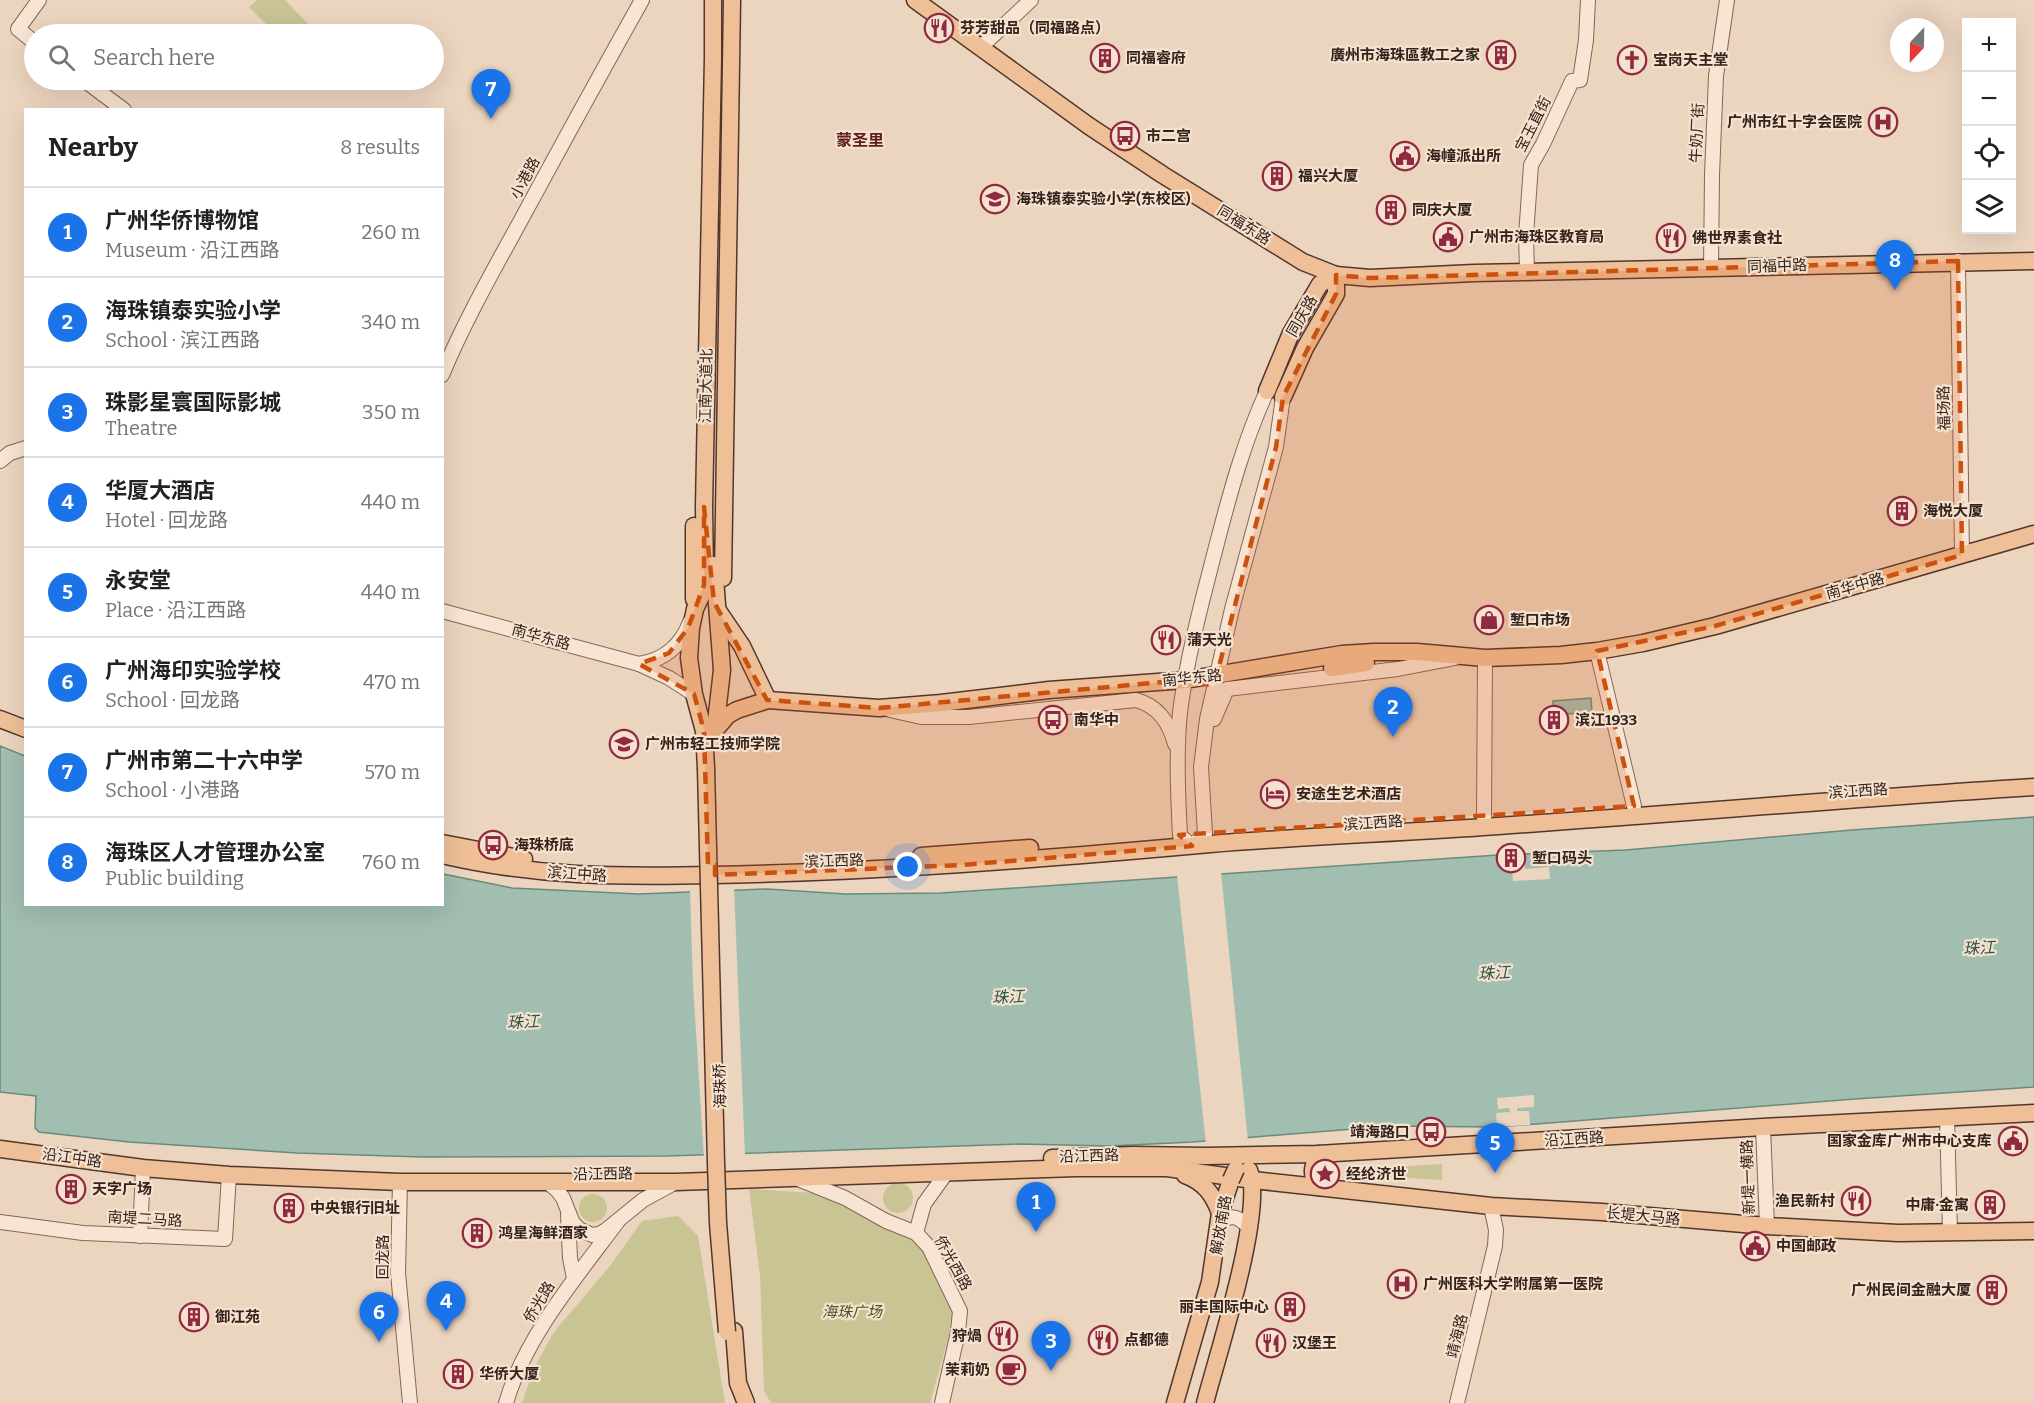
<!DOCTYPE html>
<meta charset="utf-8">
<style>
body{margin:0;font-family:Bitter,"Noto Sans SC",serif;background:#f6f6f6;color:#222}
.controls{position:absolute;right:18px;top:18px;display:grid;overflow:hidden;border-radius:0px;box-shadow:0 6px 24px #0002}
.controls button{width:54px;height:54px;display:grid;place-items:center;padding:0;border:0;border-bottom:2px solid #e0e0e0;background:#fff;color:#222;font:30px sans-serif}
.compass{position:absolute;left:1890px;top:18px;width:54px;height:54px;border-radius:50%;background:#fff;box-shadow:0 6px 24px #0002;rotate:202deg}
.you{position:absolute;left:908px;top:867px;width:21px;height:21px;margin:-15px;border:4px solid #fff;border-radius:50%;background:#1a73e8;box-shadow:0 0 0 9px #1a73e833}
.badge{display:grid;place-items:center;width:39px;height:39px;border-radius:50%;background:#1a73e8;color:#fff;font-size:20px;font-weight:700}
.pin{position:absolute;translate:-50% -50px;filter:drop-shadow(0 2px 3px #0008)}
.pin::after{content:'';position:absolute;top:32px;width:21px;height:18px;background:inherit;clip-path:polygon(0 0,100% 0,50% 100%)}
.list{margin:0;padding:0;list-style:none}
h2{display:flex;justify-content:space-between;align-items:center;height:78px;margin:0;padding:0 24px;font-size:26px}
h2 small{font-size:20px;font-weight:400;color:#767676}
.list li{display:grid;grid-template-columns:39px 1fr auto;gap:18px;align-items:center;box-sizing:border-box;height:90px;padding:0 24px;border-top:2px solid #e0e0e0}
.list b{display:block;font-size:22px;white-space:nowrap}
.list p{margin:0;font-size:20px;white-space:nowrap;color:#767676}
.list em{font-size:20px;font-style:normal;color:#767676}
.icon{flex:none;width:33px;height:33px;fill:none;stroke:currentColor;stroke-width:2;stroke-linecap:round;stroke-linejoin:round}
.map{position:relative;flex:none;width:2034px;height:1403px;overflow:hidden}
.search{position:absolute;background:#fff;box-shadow:0 6px 24px #0002;left:24px;top:24px;width:420px;height:66px;display:flex;align-items:center;gap:15px;box-sizing:border-box;padding:0 21px;border-radius:33px;color:#767676;font-size:22px}
.panel{position:absolute;background:#fff;box-shadow:0 6px 24px #0002;left:24px;top:108px;width:420px;height:798px;border-radius:0px}
.map>svg:first-child{display:block}
</style>
<div class="map">
<svg width="2034" height="1403" viewBox="0 0 2034 1403">
<rect width="100%" height="100%" fill="#ecd5bf"/>
<!-- green -->
<g fill="#c9c494">
<polygon points="257,0 285,0 316,32 313,34 276,34 249,7"/>
<polygon points="1442,1164 1442,1180 1356,1175 1356,1169"/>
<circle cx="898" cy="1198" r="15"/>
<polygon points="749,1189 817,1193 913,1239 925,1252 950,1301 953,1321 930,1403 771,1403 764,1391 760,1275"/>
<circle cx="593" cy="1208" r="14"/>
<polygon points="678,1216 698,1236 725,1403 522,1403 534,1368 554,1332 610,1266 642,1221"/>
</g>
<!-- water -->
<g fill="#a2beb0" stroke="#6a8b7c" stroke-width="1.5">
<polygon points="1591,698 1592,712 1554,715 1553,701"/>
<polygon points="0,746 25,756 26,904 442,904 443,874 512,888 639,894 767,889 845,894 941,893 1498,855 1626,850 1852,830 2034,817 2034,1087 1855,1099 1497,1127 1390,1126 1193,1142 1108,1146 1021,1144 667,1156 422,1157 297,1153 129,1142 39,1132 35,1128 36,1096 0,1092"/>
</g>
<!-- pier -->
<g fill="#ecd5bf">
<polygon points="1523,851 1525,869 1549,867 1550,879 1513,881 1512,871 1520,870 1519,861 1499,863 1498,852"/>
<polygon points="1221,872 1248,1141 1206,1144 1177,875"/>
<polygon points="734,887 745,1156 704,1158 693,984 690,889"/>
<polygon points="1534,1095 1534,1107 1517,1108 1517,1111 1529,1111 1530,1125 1497,1127 1496,1113 1510,1112 1509,1108 1498,1109 1497,1098"/>
</g>
<g fill="none" stroke-linecap="round" stroke-linejoin="round">
<!-- minor casing -->
<g stroke="#846658" stroke-width="16">
<g id="minor">
<polyline points="34,42 18,29 39,0"/>
<polyline points="981,47 1031,0"/>
<polyline points="84,80 124,110"/>
<polyline points="1958,261 1962,555"/>
<polyline points="1711,268 1712,175 1716,76 1727,0"/>
<polyline points="1527,272 1526,236 1531,165 1543,144 1572,81 1580,80 1586,40 1588,0"/>
<path d="M442,375C464,322 493,271 521,220C561,146 601,73 642,0"/>
<path d="M1267,391C1244,441 1230,493 1216,547C1202,601 1187,657 1180,712C1176,753 1178,795 1180,836L1192,846L1205,834L1201,767L1207,719L1232,609L1276,447L1283,397"/>
<polyline points="0,461 10,453 26,448"/>
<polyline points="442,611 639,664 669,678 694,694"/>
<polyline points="1597,651 1634,806"/>
<polyline points="1485,658 1484,816 1485,827"/>
<path d="M639,664C664,660 681,646 690,622"/>
<path d="M890,710L921,717H969L1136,700C1158,706 1169,722 1175,744"/>
<polyline points="1214,719 1227,689 1398,669 1455,658"/>
<polyline points="1947,1118 1950,1231"/>
<polyline points="1763,1127 1767,1226"/>
<polyline points="798,1179 845,1198 886,1221 916,1233 929,1247 960,1311 958,1332 942,1403"/>
<polyline points="400,1182 398,1273 410,1403"/>
<polyline points="547,1182 557,1190 563,1198 573,1223 579,1229 592,1235 599,1234 606,1230 643,1200 676,1182"/>
<polyline points="568,1215 570,1258 574,1278"/>
<polyline points="0,1222 83,1233 225,1239 229,1175"/>
<path d="M1219,1222C1231,1214 1239,1216 1248,1227"/>
<polyline points="916,1233 924,1204 947,1172"/>
<polyline points="140,1236 143,1168"/>
<path d="M506,1403C525,1337 578,1275 618,1221"/>
<polyline points="1457,1403 1495,1246 1496,1230 1491,1206"/>
</g>
</g>
<!-- major casing -->
<g stroke="#52362d" stroke-width="19">
<g id="major">
<polyline points="915,0 1089,126 1163,175 1303,262 1336,275 1370,278 1474,273 2034,261"/>
<polyline points="1267,391 1291,333 1320,284 1336,275"/>
<polyline points="1283,397 1305,348 1336,294 1336,275"/>
<polyline points="714,565 722,670 715,731"/>
<polyline points="723,578 732,0"/>
<polyline points="694,599 694,526"/>
<polyline points="719,612 742,646 768,700"/>
<polyline points="1332,668 1366,663"/>
<polyline points="0,719 26,729"/>
<polyline points="715,730 728,715 737,710 768,700 879,708 941,703 1049,690 1185,680 1342,654 1374,652 1417,652 1485,658 1561,655 1597,651 1643,643 1715,626 2034,534"/>
<polyline points="706,768 704,731 694,694 689,658 691,628 695,609 703,592 705,573 704,507 713,58 713,0"/>
<polyline points="442,843 524,859"/>
<path d="M442,855C536,877 618,877 713,875C879,872 1044,859 1210,844C1306,836 1402,833 1498,826C1677,814 1855,798 2034,787"/>
<polyline points="921,856 1030,848"/>
<polyline points="0,1149 143,1168 229,1175 400,1182 676,1182 1076,1168 1167,1168 1253,1180 1491,1206 1602,1212 1767,1226 1898,1233 2034,1231"/>
<path d="M1318,1154C1312,1168 1310,1175 1319,1187"/>
<polyline points="1052,1158 1133,1155 1206,1156 1318,1154 1763,1127 2034,1113"/>
<path d="M1185,1175C1204,1182 1213,1194 1220,1213"/>
<polyline points="734,1331 738,1383 746,1403"/>
<polyline points="1175,1403 1210,1282 1220,1213 1231,1180"/>
<path d="M1205,1403C1217,1356 1265,1210 1249,1170"/>
</g>
</g>
<!-- minor -->
<use href="#minor" stroke="#f7e4d2" stroke-width="14"/>
<!-- major -->
<use href="#major" stroke="#efc097" stroke-width="16"/>
<!-- major-bridge casing -->
<g stroke="#52362d" stroke-width="19" stroke-linecap="butt">
<g id="major-bridge">
<polyline points="706,768 716,1163 718,1223 727,1332"/>
<polyline points="1231,1180 1236,1169"/>
</g>
</g>
<!-- major-bridge -->
<use href="#major-bridge" stroke="#efc097" stroke-width="16"/>
</g>
<!-- marked area -->
<path fill="#cd510e" fill-opacity="0.2" stroke="#cd510e" stroke-width="4.5" stroke-dasharray="12 8" stroke-linejoin="round" d="M1958,261L1962,555L1715,626L1597,651L1634,806L1179,835L1192,846L961,865L715,875V865H708L704,731L694,694L639,664L669,653L688,628L704,585V507L714,602L767,700L879,708L1185,680L1214,686L1276,447L1283,397L1336,294V275L1370,278Z"/>
<!-- icons -->
<defs>
<g id="restaurant-ring" transform="scale(1.5)"><circle r="9.5" fill="#f4e1ce" stroke="#912a41" stroke-width="1.5"/><path d="M-5-6h1v4h1v-4h1v4h1v-4h1v5L-1.5 .5V6h-2V.5L-5-1ZM5-6V6H3V1.5H1.5Q1.5-4 5-6Z" fill="#912a41"/></g>
<g id="building-ring" transform="scale(1.5)"><circle r="9.5" fill="#f4e1ce" stroke="#912a41" stroke-width="1.5"/><path d="M-4-6H4V6H1V3H-1V6H-4ZM-2.5-4.3h1.7v1.8h-1.7ZM.8-4.3h1.7v1.8H.8ZM-2.5-1h1.7V.8h-1.7ZM.8-1h1.7V.8H.8Z" fill="#912a41"/></g>
<g id="church-ring" transform="scale(1.5)"><circle r="9.5" fill="#f4e1ce" stroke="#912a41" stroke-width="1.5"/><path d="M-1.2-6h2.4v3.5h3.3v2.4h-3.3V6h-2.4V-.1h-3.3v-2.4h3.3Z" fill="#912a41"/></g>
<g id="hospital-ring" transform="scale(1.5)"><circle r="9.5" fill="#f4e1ce" stroke="#912a41" stroke-width="1.5"/><path d="M-5-5h3v3.5h4V-5h3V5h-3V1.5h-4V5h-3Z" fill="#912a41"/></g>
<g id="bus-ring" transform="scale(1.5)"><circle r="9.5" fill="#f4e1ce" stroke="#912a41" stroke-width="1.5"/><path d="M-5-6H5V4H4V6H2V4H-2V6H-4V4H-5ZM-3.5-4V0h7V-4ZM-3.5 1.2v1.5H-2V1.2ZM2 1.2v1.5H3.5V1.2Z" fill="#912a41"/></g>
<g id="civic-ring" transform="scale(1.5)"><circle r="9.5" fill="#f4e1ce" stroke="#912a41" stroke-width="1.5"/><path d="M-.6-6.5H3V-4.5H.6V-3L4-1V1h2V6H-6V1h2V-1L-.6-3ZM-1.2 2.5V6h2.4V2.5Z" fill="#912a41"/></g>
<g id="school-ring" transform="scale(1.5)"><circle r="9.5" fill="#f4e1ce" stroke="#912a41" stroke-width="1.5"/><path d="M0-5L7-2L0 1L-7-2ZM-4 1L0 2.5L4 1V4Q0 6-4 4Z" fill="#912a41"/></g>
<g id="shop-ring" transform="scale(1.5)"><circle r="9.5" fill="#f4e1ce" stroke="#912a41" stroke-width="1.5"/><path d="M-5-2.5h2.3a2.7 3.5 0 0 1 5.4 0H5L5.5 6h-11ZM-1.5-2.5h3a1.5 2.3 0 0 0-3 0Z" fill="#912a41"/></g>
<g id="hotel-ring" transform="scale(1.5)"><circle r="9.5" fill="#f4e1ce" stroke="#912a41" stroke-width="1.5"/><path d="M-6-4.5h1.5V1H6V5H4.5V3h-9V5H-6ZM-4 0a1.8 1.8 0 1 1 3.6 0ZM.5 0V-2.5h3Q6-2.5 6 0Z" fill="#912a41"/></g>
<g id="sight-ring" transform="scale(1.5)"><circle r="9.5" fill="#f4e1ce" stroke="#912a41" stroke-width="1.5"/><path d="M0-6L1.8-2.2L6-1.7L2.9 1.2L3.7 5.4L0 3.3L-3.7 5.4L-2.9 1.2L-6-1.7L-1.8-2.2Z" fill="#912a41"/></g>
<g id="cafe-ring" transform="scale(1.5)"><circle r="9.5" fill="#f4e1ce" stroke="#912a41" stroke-width="1.5"/><path d="M-5.5-4.5H6V0H3Q3 3.5 0 3.5H-2.5Q-5.5 3.5-5.5 0ZM3-3.2v2h1.7v-2ZM-6 4.5H4V6H-6Z" fill="#912a41"/></g>
</defs>
<g fill-rule="evenodd">
<use href="#restaurant-ring" x="939" y="28"/>
<use href="#building-ring" x="1501" y="55"/>
<use href="#building-ring" x="1105" y="58"/>
<use href="#church-ring" x="1632" y="60"/>
<use href="#hospital-ring" x="1883" y="122"/>
<use href="#bus-ring" x="1125" y="136"/>
<use href="#civic-ring" x="1405" y="156"/>
<use href="#building-ring" x="1277" y="176"/>
<use href="#school-ring" x="995" y="199"/>
<use href="#building-ring" x="1391" y="210"/>
<use href="#civic-ring" x="1448" y="237"/>
<use href="#restaurant-ring" x="1671" y="238"/>
<use href="#building-ring" x="1902" y="511"/>
<use href="#shop-ring" x="1489" y="620"/>
<use href="#restaurant-ring" x="1166" y="640"/>
<use href="#bus-ring" x="1053" y="720"/>
<use href="#building-ring" x="1554" y="720"/>
<use href="#school-ring" x="624" y="744"/>
<use href="#hotel-ring" x="1275" y="794"/>
<use href="#bus-ring" x="493" y="845"/>
<use href="#building-ring" x="1511" y="858"/>
<use href="#bus-ring" x="1431" y="1132"/>
<use href="#civic-ring" x="2013" y="1141"/>
<use href="#sight-ring" x="1325" y="1174"/>
<use href="#building-ring" x="71" y="1189"/>
<use href="#restaurant-ring" x="1856" y="1201"/>
<use href="#building-ring" x="1990" y="1205"/>
<use href="#building-ring" x="289" y="1208"/>
<use href="#building-ring" x="477" y="1233"/>
<use href="#civic-ring" x="1755" y="1246"/>
<use href="#hospital-ring" x="1402" y="1284"/>
<use href="#building-ring" x="1992" y="1290"/>
<use href="#building-ring" x="1290" y="1307"/>
<use href="#building-ring" x="194" y="1317"/>
<use href="#restaurant-ring" x="1003" y="1336"/>
<use href="#restaurant-ring" x="1103" y="1340"/>
<use href="#restaurant-ring" x="1271" y="1343"/>
<use href="#cafe-ring" x="1011" y="1370"/>
<use href="#building-ring" x="458" y="1374"/>
</g>
<g text-anchor="middle" dominant-baseline="central" stroke-width="4.5" stroke-linejoin="round" paint-order="stroke">
<!-- poi labels -->
<g font-size="15" font-weight="bold" fill="#34231c" stroke="#f4e1ce" text-anchor="start">
<text x="960" y="28">芬芳甜品（同福路点）</text>
<text x="1480" y="55" text-anchor="end">廣州市海珠區教工之家</text>
<text x="1126" y="58">同福睿府</text>
<text x="1653" y="60">宝岗天主堂</text>
<text x="1862" y="122" text-anchor="end">广州市红十字会医院</text>
<text x="1146" y="136">市二宫</text>
<text x="1426" y="156">海幢派出所</text>
<text x="1298" y="176">福兴大厦</text>
<text x="1016" y="199">海珠镇泰实验小学(东校区)</text>
<text x="1412" y="210">同庆大厦</text>
<text x="1469" y="237">广州市海珠区教育局</text>
<text x="1692" y="238">佛世界素食社</text>
<text x="1923" y="511">海悦大厦</text>
<text x="1510" y="620">堑口市场</text>
<text x="1187" y="640">蒲天光</text>
<text x="1074" y="720">南华中</text>
<text x="1575" y="720">滨江1933</text>
<text x="645" y="744">广州市轻工技师学院</text>
<text x="1296" y="794">安途生艺术酒店</text>
<text x="514" y="845">海珠桥底</text>
<text x="1532" y="858">堑口码头</text>
<text x="1410" y="1132" text-anchor="end">靖海路口</text>
<text x="1992" y="1141" text-anchor="end">国家金库广州市中心支库</text>
<text x="1346" y="1174">经纶济世</text>
<text x="92" y="1189">天字广场</text>
<text x="1835" y="1201" text-anchor="end">渔民新村</text>
<text x="1969" y="1205" text-anchor="end">中庸·金寓</text>
<text x="310" y="1208">中央银行旧址</text>
<text x="498" y="1233">鸿星海鲜酒家</text>
<text x="1776" y="1246">中国邮政</text>
<text x="1423" y="1284">广州医科大学附属第一医院</text>
<text x="1971" y="1290" text-anchor="end">广州民间金融大厦</text>
<text x="1269" y="1307" text-anchor="end">丽丰国际中心</text>
<text x="215" y="1317">御江苑</text>
<text x="982" y="1336" text-anchor="end">狩煱</text>
<text x="1124" y="1340">点都德</text>
<text x="1292" y="1343">汉堡王</text>
<text x="990" y="1370" text-anchor="end">茉莉奶</text>
<text x="479" y="1374">华侨大厦</text>
</g>
<!-- street labels -->
<g font-size="15" fill="#34231c" stroke="#f4e1ce">
<text transform="translate(1533 124) rotate(-63)">宝玉直街</text>
<text transform="translate(1697 133) rotate(-87)">牛奶厂街</text>
<text transform="translate(525 178) rotate(-62)">小港路</text>
<text transform="translate(1244 225) rotate(32)">同福东路</text>
<text transform="translate(1777 266) rotate(-2)">同福中路</text>
<text transform="translate(1302 316) rotate(-60)">同庆路</text>
<text transform="translate(706 386) rotate(-89)">江南大道北</text>
<text transform="translate(1944 408) rotate(-91)">福场路</text>
<text transform="translate(1855 586) rotate(-16)">南华中路</text>
<text transform="translate(541 637) rotate(15)">南华东路</text>
<text transform="translate(1192 678) rotate(-6)">南华东路</text>
<text transform="translate(1858 791) rotate(-4)">滨江西路</text>
<text transform="translate(1373 823) rotate(-4)">滨江西路</text>
<text transform="translate(834 861) rotate(-2)">滨江西路</text>
<text transform="translate(577 874) rotate(4)">滨江中路</text>
<text transform="translate(720 1086) rotate(-91)">海珠桥</text>
<text transform="translate(1574 1139) rotate(-4)">沿江西路</text>
<text transform="translate(1089 1156) rotate(-2)">沿江西路</text>
<text transform="translate(72 1158) rotate(8)">沿江中路</text>
<text transform="translate(603 1174) rotate(-1)">沿江西路</text>
<text transform="translate(1748 1177) rotate(-92)">新堤一横路</text>
<text transform="translate(1643 1216) rotate(5)">长堤大马路</text>
<text transform="translate(145 1219) rotate(3)">南堤二马路</text>
<text transform="translate(1221 1225) rotate(-80)">解放南路</text>
<text transform="translate(383 1257) rotate(-90)">回龙路</text>
<text transform="translate(953 1263) rotate(61)">侨光西路</text>
<text transform="translate(539 1302) rotate(-59)">侨光路</text>
<text transform="translate(1457 1336) rotate(-76)">靖海路</text>
</g>
<!-- park labels -->
<g font-size="15" font-style="italic" fill="#4e5023" stroke="#f4e1ce">
<text x="852" y="1312">海珠广场</text>
</g>
<!-- neighbourhood labels -->
<g font-size="16" font-weight="bold" fill="#5f1d1e" stroke="#f4e1ce">
<text x="860" y="140">蒙圣里</text>
</g>
<!-- water labels -->
<g font-size="16" font-style="italic" fill="#2c5448" stroke="#f4e1ce">
<text transform="translate(1979 948) rotate(-3)">珠江</text>
<text transform="translate(1494 973) rotate(-3)">珠江</text>
<text transform="translate(1008 997) rotate(-3)">珠江</text>
<text transform="translate(523 1022) rotate(-3)">珠江</text>
</g>
</g>
</svg>
<div class="controls">
<button>+</button>
<button>−</button>
<button><svg class="icon" aria-label="locate" viewBox="0 0 24 24"><circle cx="12" cy="12" r="6"/><path d="M12 2v4M12 18v4M2 12h4M18 12h4"/></svg></button>
<button><svg class="icon" aria-label="layers" viewBox="0 0 24 24"><path d="M12 4l9 5-9 5-9-5zM3 14l9 5 9-5"/></svg></button>
</div>
<svg class="compass" viewBox="-18 -18 36 36"><path d="M0-13l5 13h-10z" fill="#e53935"/><path d="M0 13l5-13h-10z" fill="#767676"/></svg>
<div class="you"></div>
<div class="pin badge" style="left:1036px;top:1232px">1</div>
<div class="pin badge" style="left:1393px;top:737px">2</div>
<div class="pin badge" style="left:1051px;top:1371px">3</div>
<div class="pin badge" style="left:446px;top:1331px">4</div>
<div class="pin badge" style="left:1495px;top:1173px">5</div>
<div class="pin badge" style="left:379px;top:1342px">6</div>
<div class="pin badge" style="left:491px;top:119px">7</div>
<div class="pin badge" style="left:1895px;top:290px">8</div>
<div class="search"><svg class="icon" aria-label="search" viewBox="0 0 24 24"><circle cx="10" cy="10" r="6"/><path d="M15 15l6 6"/></svg>Search here</div>
<section class="panel">
<h2>Nearby<small>8 results</small></h2>
<ul class="list">
<li><span class="badge">1</span><div><b>广州华侨博物馆</b><p>Museum · 沿江西路</p></div><em>260 m</em></li>
<li><span class="badge">2</span><div><b>海珠镇泰实验小学</b><p>School · 滨江西路</p></div><em>340 m</em></li>
<li><span class="badge">3</span><div><b>珠影星寰国际影城</b><p>Theatre</p></div><em>350 m</em></li>
<li><span class="badge">4</span><div><b>华厦大酒店</b><p>Hotel · 回龙路</p></div><em>440 m</em></li>
<li><span class="badge">5</span><div><b>永安堂</b><p>Place · 沿江西路</p></div><em>440 m</em></li>
<li><span class="badge">6</span><div><b>广州海印实验学校</b><p>School · 回龙路</p></div><em>470 m</em></li>
<li><span class="badge">7</span><div><b>广州市第二十六中学</b><p>School · 小港路</p></div><em>570 m</em></li>
<li><span class="badge">8</span><div><b>海珠区人才管理办公室</b><p>Public building</p></div><em>760 m</em></li>
</ul>
</section>
</div>
